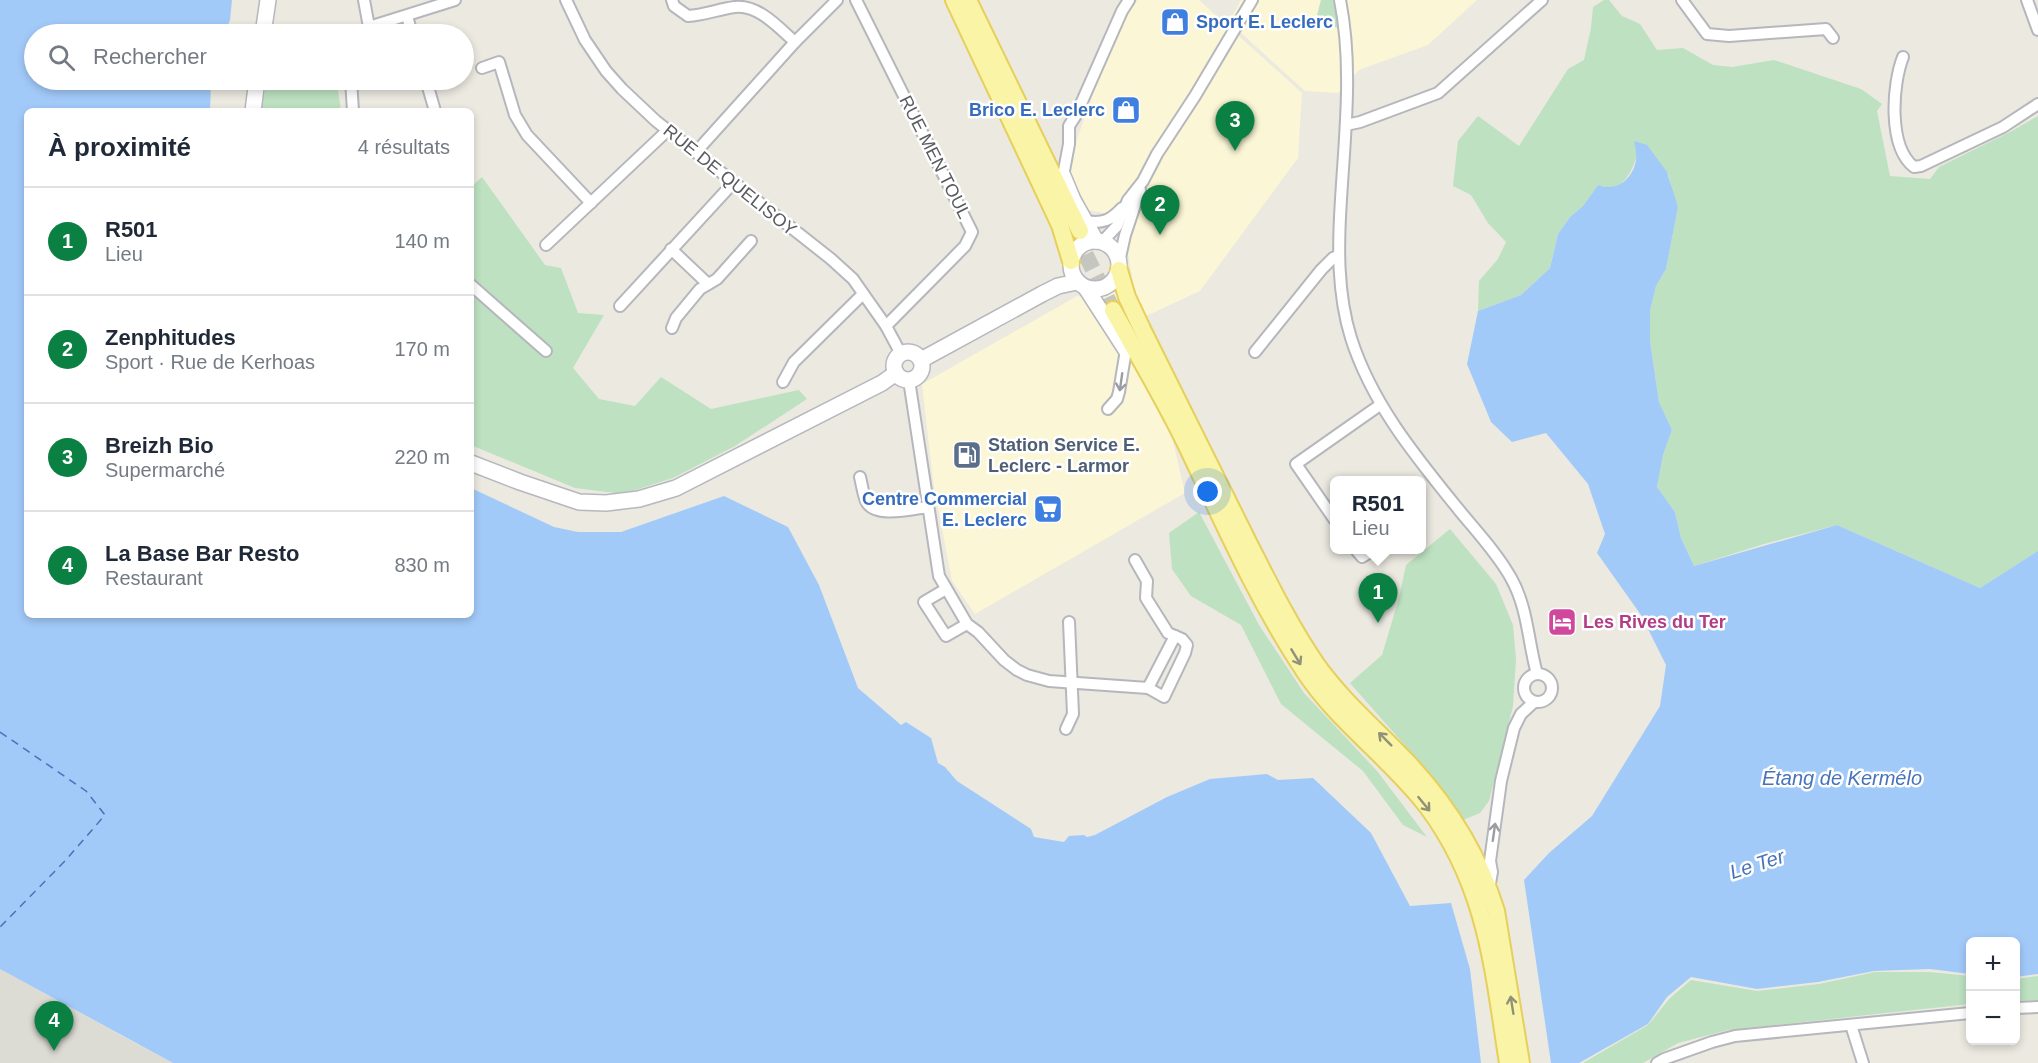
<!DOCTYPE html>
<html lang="fr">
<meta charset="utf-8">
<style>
body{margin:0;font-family:Helvetica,sans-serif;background:#f2f2f3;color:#1f2937}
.controls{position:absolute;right:18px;bottom:18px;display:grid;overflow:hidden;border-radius:9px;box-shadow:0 3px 9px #0003}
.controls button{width:54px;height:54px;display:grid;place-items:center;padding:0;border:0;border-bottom:2px solid #e0e1e3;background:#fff;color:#1f2937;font:30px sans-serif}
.you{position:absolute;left:1208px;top:492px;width:21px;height:21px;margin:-15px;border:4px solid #fff;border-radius:50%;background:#1a73e8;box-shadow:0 0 0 9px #1a73e833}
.badge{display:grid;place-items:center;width:39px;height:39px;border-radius:50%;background:#0b8043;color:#fff;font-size:20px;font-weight:700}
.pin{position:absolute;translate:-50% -50px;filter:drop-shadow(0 2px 3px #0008)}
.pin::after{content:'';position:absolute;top:32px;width:21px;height:18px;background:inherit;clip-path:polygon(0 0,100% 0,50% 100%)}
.popup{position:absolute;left:1330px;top:476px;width:96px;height:78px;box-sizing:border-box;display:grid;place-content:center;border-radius:9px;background:#fff;filter:drop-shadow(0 2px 4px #0005);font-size:20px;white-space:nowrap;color:#747a83}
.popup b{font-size:22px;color:#1f2937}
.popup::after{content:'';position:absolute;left:50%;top:100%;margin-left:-12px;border:12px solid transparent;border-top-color:#fff}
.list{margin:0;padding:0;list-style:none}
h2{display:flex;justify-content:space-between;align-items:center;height:78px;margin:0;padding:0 24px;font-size:26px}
h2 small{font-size:20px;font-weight:400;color:#747a83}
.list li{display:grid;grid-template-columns:39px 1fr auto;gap:18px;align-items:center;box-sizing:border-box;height:108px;padding:0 24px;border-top:2px solid #e0e1e3}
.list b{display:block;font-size:22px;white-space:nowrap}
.list p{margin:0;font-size:20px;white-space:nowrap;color:#747a83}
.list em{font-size:20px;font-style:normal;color:#747a83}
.icon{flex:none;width:33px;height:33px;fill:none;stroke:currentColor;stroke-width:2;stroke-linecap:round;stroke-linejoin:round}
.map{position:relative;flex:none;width:2038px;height:1063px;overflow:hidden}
.search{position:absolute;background:#fff;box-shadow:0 3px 9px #0003;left:24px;top:24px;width:450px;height:66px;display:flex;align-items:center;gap:15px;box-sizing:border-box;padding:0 21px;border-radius:33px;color:#747a83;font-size:22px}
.panel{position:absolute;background:#fff;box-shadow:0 3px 9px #0003;left:24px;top:108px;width:450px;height:510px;border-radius:9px}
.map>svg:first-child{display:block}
</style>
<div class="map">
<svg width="2038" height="1063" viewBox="0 0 2038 1063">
<rect width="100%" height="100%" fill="#ebe9e0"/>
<!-- commercial -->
<g fill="#fbf6d5">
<polygon points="1138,0 1199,0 1302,93 1298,158 1200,291 1144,317 1185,493 975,614 952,581 933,481 922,384 1077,296 1096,298 1107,295 1124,288 1132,277 1128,254 1108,214 1089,210 1070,174 1077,139 1106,57 1124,17"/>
<polygon points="1241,0 1477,0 1428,45 1359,70 1338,93 1305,91 1229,22"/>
</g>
<!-- industrial -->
<polygon fill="#dcdbd4" points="0,969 135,1043 173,1063 0,1063"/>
<!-- green -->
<g fill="#bde1c1">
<polygon points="1321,0 1333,0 1340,30 1317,15"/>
<path d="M1604,0H1609L1622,16L1640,24L1657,50L1683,48L1713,65L1732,67L1774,60L1861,89L1882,104L1877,111L1890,176L1930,179L1939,167L2012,131L2038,116V551L1980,588L1837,525L1764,544L1694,566L1681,538L1675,512L1657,487L1663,455L1672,430L1659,402L1650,341V311L1656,286L1666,269L1678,207L1673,194L1669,176L1665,170L1636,158C1630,177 1620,193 1598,185L1583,206L1570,217L1558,234L1550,268L1521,295L1478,311L1479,281L1498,259L1506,242L1488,223L1471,195L1453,186L1458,141L1478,116L1519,146L1568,69L1584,60L1591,28L1593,7Z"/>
<polygon points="273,80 312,80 338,90 341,111 261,111 266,87"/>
<polygon points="482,177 545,265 561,268 578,313 604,315 573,368 599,399 635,406 661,377 711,409 799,390 807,399 735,446 673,478 623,494 575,488 471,445 471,187"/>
<polygon points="1199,512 1259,625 1304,693 1377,771 1427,837 1403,825 1363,771 1281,704 1241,625 1191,596 1172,569 1169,533"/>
<polygon points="1450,529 1496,584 1513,625 1516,659 1513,706 1489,801 1480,813 1463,820 1417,759 1350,683 1382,655 1399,598 1406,565"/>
<polygon points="1875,972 1929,972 1970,976 1970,1004 1728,1030 1678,1043 1643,1063 1583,1063 1648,1025 1670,998 1691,980 1757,991 1819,984"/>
<polygon points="2038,976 2038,1000 2016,1001 2016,979"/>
</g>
<!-- water -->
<g fill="#a2caf9">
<polygon points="0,0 232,0 230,20 224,34 34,34 34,80 211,80 210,111 27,111 27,615 471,615 471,488 554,527 578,532 621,532 724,496 788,527 819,585 858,688 901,725 906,722 931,738 938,763 945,767 957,781 1031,829 1034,837 1064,842 1069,836 1084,835 1087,837 1095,835 1167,797 1210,779 1267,774 1278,780 1313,778 1371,833 1410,906 1451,903 1470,969 1481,1063 173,1063 0,969"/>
<path d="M1634,141L1647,145L1667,172L1678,207L1666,269L1656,286L1650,311V341L1659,402L1672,430L1663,455L1657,487L1675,512L1681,538L1694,566L1837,525L1980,588L2038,551V974L2016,977V942H1970V974L1930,969L1874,971L1818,982L1757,989L1691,977L1667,997L1648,1024L1579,1063H1551L1524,880L1549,853L1592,816L1660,706L1666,665L1641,615L1597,553L1605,534L1588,484L1546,433L1512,442L1491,422L1467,364L1478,311L1521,295L1550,268L1558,234L1570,217L1583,206L1598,185C1617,192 1633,179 1636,160C1637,154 1635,146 1634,141Z"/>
</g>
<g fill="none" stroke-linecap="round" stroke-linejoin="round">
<!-- ferry -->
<polyline stroke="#4773b9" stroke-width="1.5" stroke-dasharray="8 6" stroke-linecap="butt" points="0,732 86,791 105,815 65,861 0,927"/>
<!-- primary-tunnel -->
<polyline stroke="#c6c6c0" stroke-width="16" stroke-dasharray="16 8" stroke-linecap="butt" points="1075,233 1113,310"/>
<!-- street casing -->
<g stroke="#b5b7bc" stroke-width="14">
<g id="street">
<polyline points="364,0 369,27 455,0"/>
<polyline points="566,0 585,40 606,71 622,89 656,121 831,259 853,279 886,326 901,354"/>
<path d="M672,0L674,6L688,16C704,15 719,9 735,7C758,4 779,28 795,42"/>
<polyline points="856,0 972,232 965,246 886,326"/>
<path d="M1340,0C1353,65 1345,133 1341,199C1338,245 1337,293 1351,338C1372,404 1416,457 1459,510C1477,532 1497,553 1511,578C1528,608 1528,642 1537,674"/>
<polyline points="1682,0 1707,34 1729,36 1826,29 1833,38"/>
<polyline points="2027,0 2038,30"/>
<polyline points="407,16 412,34"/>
<path d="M1903,57C1892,85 1888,147 1914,167L1921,166L2003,127L2038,104"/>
<polyline points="482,68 499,62 515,115 527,135 591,203"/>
<polyline points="351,80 353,111"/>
<polyline points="426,80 435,111"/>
<polyline points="1346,125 1360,122 1438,93 1542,0"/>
<polyline points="696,152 795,42 837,0"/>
<polyline points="1063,176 1069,144 1069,126 1076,115 1122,11 1129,0"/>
<path d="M1086,221C1103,224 1111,220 1122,208"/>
<polyline points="1102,242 1117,226 1128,200 1143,181 1157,154 1195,96 1252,0"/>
<polyline points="546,245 668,130"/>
<polyline points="671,249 708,284"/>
<polyline points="1119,262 1125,235 1140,190"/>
<polyline points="471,285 546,351"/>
<polyline points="620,306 734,182"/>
<polyline points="672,328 676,318 700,289 717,279 751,241"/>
<polyline points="1255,352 1321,270 1333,258 1338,256"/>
<polyline points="909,380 939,576 967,624 978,632 1004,660 1017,670 1027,675 1049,681 1148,688 1175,636 1168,633 1146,598 1147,581 1135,560"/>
<polyline points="783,382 794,362 863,294"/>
<polyline points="1108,409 1117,399 1119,392 1126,350"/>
<path d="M860,477C862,485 863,494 866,501C874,519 912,509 928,507"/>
<polyline points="1334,519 1296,464 1380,405"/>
<polyline points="1356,550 1362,557 1373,550"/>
<polyline points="946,589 924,602 946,636 967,624"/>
<circle cx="1538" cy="688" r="14"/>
<polyline points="1148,688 1164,697 1185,653 1187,645 1182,639 1175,636"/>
<polyline points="1066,729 1073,714 1069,622"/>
<polyline points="1489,889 1492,872 1490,861 1501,781 1514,728 1521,714 1534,702"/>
<polyline points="2016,1008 2038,1007"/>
<polyline points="1851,1025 1863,1063"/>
<polyline points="1657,1063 1664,1059 1712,1042 1735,1036 1970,1013"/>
</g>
</g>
<!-- secondary casing -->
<g stroke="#b6b8be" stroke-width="18">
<g id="secondary">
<polyline points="263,34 268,0"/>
<polyline points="253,111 257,80"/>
<polyline points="1063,176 1073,200 1096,241"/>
<circle cx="1095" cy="265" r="24"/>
<polyline points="1086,288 1126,350"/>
<circle cx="908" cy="366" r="14"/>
<polyline points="921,360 1042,294 1058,286 1077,282"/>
<polyline points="471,463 520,482 579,502 606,503 639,499 676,488 882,383 896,373"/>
</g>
</g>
<!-- primary casing -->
<g stroke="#e7cf5c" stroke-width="20">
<g id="primary">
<polyline points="954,0 1060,225 1071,261"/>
<polyline points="968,0 1080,231"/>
<path d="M1119,270L1127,297L1142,329C1178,400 1213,473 1249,544C1270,585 1290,626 1316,664C1342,701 1378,731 1409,764C1448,806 1479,856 1496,911L1521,1063"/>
<path d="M1113,310C1137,354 1163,397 1185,442C1222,519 1257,600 1305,672C1338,722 1390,758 1427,806C1487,886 1493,968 1508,1063"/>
</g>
</g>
<!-- street -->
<use href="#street" stroke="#fff" stroke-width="10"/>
<!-- secondary -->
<use href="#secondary" stroke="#fff" stroke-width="15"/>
<!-- primary -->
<use href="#primary" stroke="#f9f4a6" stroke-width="16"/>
</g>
<!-- one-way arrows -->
<defs><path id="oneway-shaft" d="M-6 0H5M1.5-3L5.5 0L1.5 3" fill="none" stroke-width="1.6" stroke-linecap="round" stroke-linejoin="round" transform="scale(1.5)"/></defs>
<g stroke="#9b9da0">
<use href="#oneway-shaft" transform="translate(1121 382) rotate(98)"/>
<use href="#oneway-shaft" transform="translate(1494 832) rotate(-82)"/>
</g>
<g stroke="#919178">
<use href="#oneway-shaft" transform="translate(1296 657) rotate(59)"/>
<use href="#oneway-shaft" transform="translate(1385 739) rotate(-135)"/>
<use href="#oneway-shaft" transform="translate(1424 804) rotate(51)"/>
<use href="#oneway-shaft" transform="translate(1512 1005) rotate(-99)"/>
</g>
<!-- icons -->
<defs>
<g id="shop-square" transform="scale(1.5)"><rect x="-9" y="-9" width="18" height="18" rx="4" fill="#3f7fe0" stroke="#fff"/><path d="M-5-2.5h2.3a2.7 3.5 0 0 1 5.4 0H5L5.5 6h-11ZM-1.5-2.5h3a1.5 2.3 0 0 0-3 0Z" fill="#fff"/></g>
<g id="fuel-square" transform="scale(1.5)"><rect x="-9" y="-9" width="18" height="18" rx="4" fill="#5c6f8a" stroke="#fff"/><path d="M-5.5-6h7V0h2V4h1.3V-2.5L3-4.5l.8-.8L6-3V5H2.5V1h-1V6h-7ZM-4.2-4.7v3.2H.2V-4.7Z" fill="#fff"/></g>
<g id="supermarket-square" transform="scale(1.5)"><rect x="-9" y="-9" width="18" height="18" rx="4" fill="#3f7fe0" stroke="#fff"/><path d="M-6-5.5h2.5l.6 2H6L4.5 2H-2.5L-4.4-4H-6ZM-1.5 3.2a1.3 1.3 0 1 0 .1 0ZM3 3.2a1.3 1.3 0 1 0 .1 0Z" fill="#fff"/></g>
<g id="hotel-square" transform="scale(1.5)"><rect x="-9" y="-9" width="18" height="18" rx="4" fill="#d1479c" stroke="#fff"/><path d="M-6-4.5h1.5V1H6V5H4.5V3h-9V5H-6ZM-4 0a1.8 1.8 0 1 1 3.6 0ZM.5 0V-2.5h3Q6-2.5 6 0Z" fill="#fff"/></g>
</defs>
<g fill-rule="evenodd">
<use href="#shop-square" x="1175" y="22"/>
<use href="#shop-square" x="1126" y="110"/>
<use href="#fuel-square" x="967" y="455"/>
<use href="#supermarket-square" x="1048" y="509"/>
<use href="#hotel-square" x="1562" y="622"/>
</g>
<g text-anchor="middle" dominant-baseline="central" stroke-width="5" stroke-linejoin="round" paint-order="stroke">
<!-- shop labels -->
<g font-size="18" font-weight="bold" fill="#366cbe" stroke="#fff" text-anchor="end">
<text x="1196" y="22" text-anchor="start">Sport E. Leclerc</text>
<text x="1105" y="110">Brico E. Leclerc</text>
<text x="1027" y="499">Centre Commercial<tspan x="1027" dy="21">E. Leclerc</tspan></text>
</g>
<!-- street labels -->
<g font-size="18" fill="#595b60" stroke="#fff">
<text transform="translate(935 157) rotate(63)">RUE MEN TOUL</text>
<text transform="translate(730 180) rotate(39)">RUE DE QUELISOY</text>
</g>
<!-- service labels -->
<g font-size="18" font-weight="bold" fill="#4e5e75" stroke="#fff" text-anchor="start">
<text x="988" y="445">Station Service E.<tspan x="988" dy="21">Leclerc - Larmor</tspan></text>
</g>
<!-- hotel labels -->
<g font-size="18" font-weight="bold" fill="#b23c85" stroke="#fff" text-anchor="start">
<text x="1583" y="622">Les Rives du Ter</text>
</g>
<!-- water labels -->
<g font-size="20" font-style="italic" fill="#4773b9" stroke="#fff">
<text x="1842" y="778">Étang de Kermélo</text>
<text transform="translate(1757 864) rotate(-18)">Le Ter</text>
</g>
</g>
</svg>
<div class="controls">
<button>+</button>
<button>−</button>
</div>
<div class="you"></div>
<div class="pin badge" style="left:1378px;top:623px">1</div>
<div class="popup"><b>R501</b>Lieu</div>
<div class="pin badge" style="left:1160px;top:235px">2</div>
<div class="pin badge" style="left:1235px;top:151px">3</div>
<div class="pin badge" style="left:54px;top:1051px">4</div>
<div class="search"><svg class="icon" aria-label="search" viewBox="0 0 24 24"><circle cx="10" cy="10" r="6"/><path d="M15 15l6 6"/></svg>Rechercher</div>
<section class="panel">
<h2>À proximité<small>4 résultats</small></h2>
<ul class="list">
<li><span class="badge">1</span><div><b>R501</b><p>Lieu</p></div><em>140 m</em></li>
<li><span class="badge">2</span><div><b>Zenphitudes</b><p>Sport · Rue de Kerhoas</p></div><em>170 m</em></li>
<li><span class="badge">3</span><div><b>Breizh Bio</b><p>Supermarché</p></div><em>220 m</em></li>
<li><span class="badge">4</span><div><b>La Base Bar Resto</b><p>Restaurant</p></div><em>830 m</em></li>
</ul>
</section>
</div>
